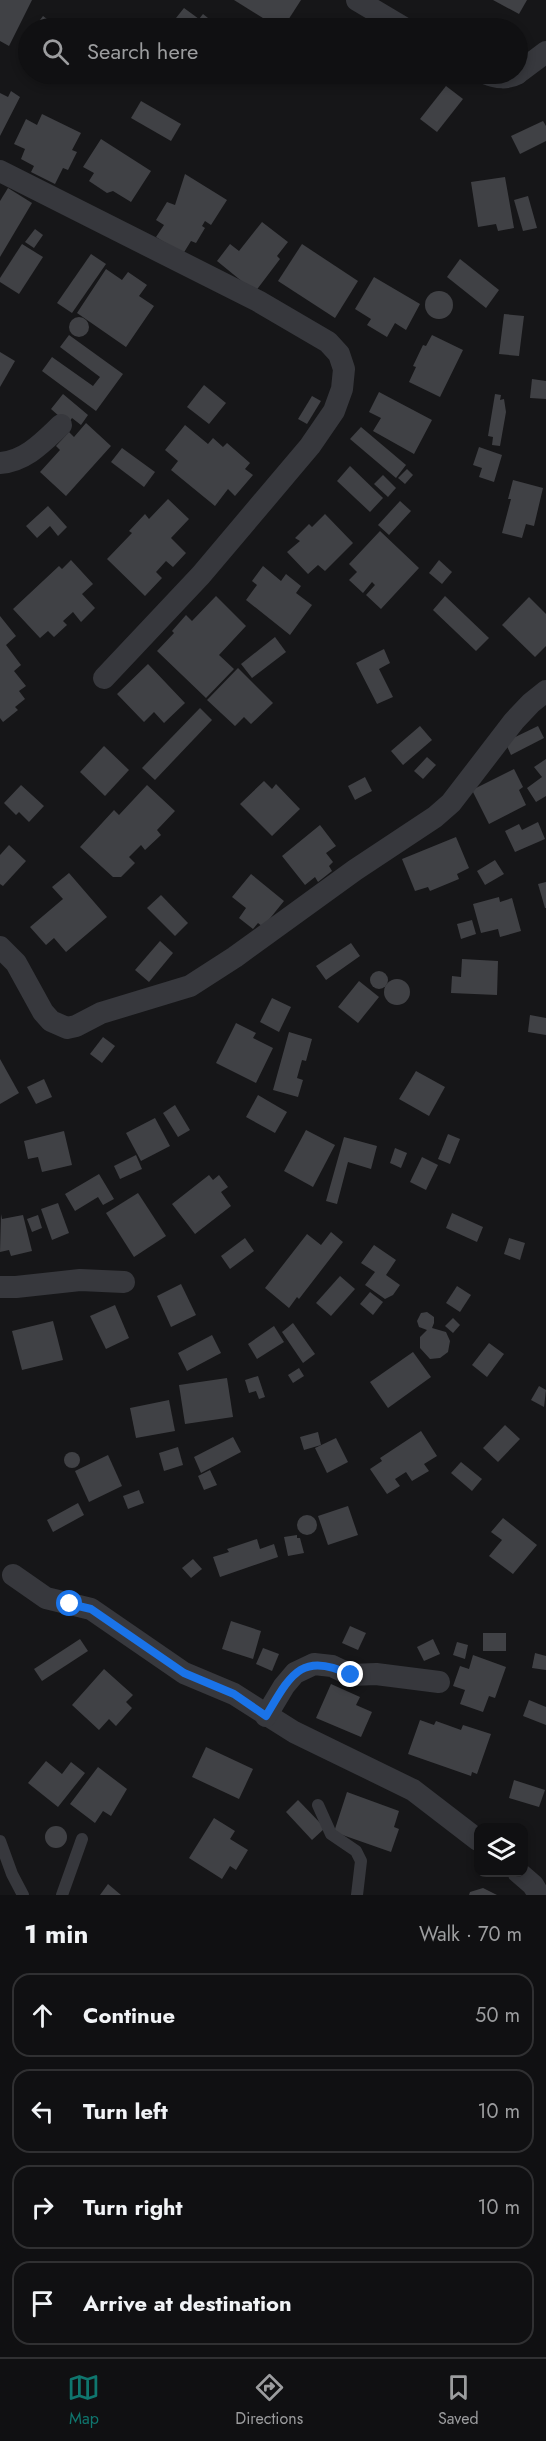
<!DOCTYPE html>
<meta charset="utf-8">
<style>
body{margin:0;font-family:Jost,sans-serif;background:#1e1e20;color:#f1f3f6}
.controls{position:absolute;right:18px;bottom:18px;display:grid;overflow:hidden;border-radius:12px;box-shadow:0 3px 9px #0003}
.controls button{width:54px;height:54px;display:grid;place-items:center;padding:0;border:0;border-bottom:2px solid #303032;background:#101012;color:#f1f3f6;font:30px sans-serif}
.stop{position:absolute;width:18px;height:18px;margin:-14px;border:4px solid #1a73e8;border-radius:50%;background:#fff}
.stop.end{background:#1a73e8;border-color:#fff;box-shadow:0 2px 6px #0008}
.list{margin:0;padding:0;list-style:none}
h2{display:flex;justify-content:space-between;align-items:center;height:78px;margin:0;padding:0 24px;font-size:26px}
h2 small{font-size:20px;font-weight:400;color:#9c9d9f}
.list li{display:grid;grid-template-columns:39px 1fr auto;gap:18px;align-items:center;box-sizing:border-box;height:84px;margin:0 12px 12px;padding:0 12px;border:2px solid #303032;border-radius:18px}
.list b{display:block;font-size:22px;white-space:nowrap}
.list em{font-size:20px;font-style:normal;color:#9c9d9f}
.icon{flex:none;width:33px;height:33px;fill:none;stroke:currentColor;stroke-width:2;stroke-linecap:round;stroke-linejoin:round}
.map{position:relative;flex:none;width:546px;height:1895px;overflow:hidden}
.search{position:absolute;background:#101012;box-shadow:0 3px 9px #0003;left:18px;right:18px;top:18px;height:66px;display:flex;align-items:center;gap:15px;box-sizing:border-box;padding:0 21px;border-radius:33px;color:#9c9d9f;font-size:22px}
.sheet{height:462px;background:#101012}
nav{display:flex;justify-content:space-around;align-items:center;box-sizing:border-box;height:84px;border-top:2px solid #303032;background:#101012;font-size:16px;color:#9c9d9f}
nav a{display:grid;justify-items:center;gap:3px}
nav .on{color:#0f766e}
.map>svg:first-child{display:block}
</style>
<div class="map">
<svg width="546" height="1895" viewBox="0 0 546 1895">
<rect width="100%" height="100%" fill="#161618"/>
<!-- building -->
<g fill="#404145">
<polygon points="0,0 32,0 9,46 0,41"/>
<polygon points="234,0 301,0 283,28 279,28"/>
<polygon points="493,0 527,0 519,14"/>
<polygon points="184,8 199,19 203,14 213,22 216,19 221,23 224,20 235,28 168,28"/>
<polygon points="43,16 55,25 61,18 75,28 34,28"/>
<polygon points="446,86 463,99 437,132 420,119"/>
<polygon points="11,91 20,97 0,136 0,93 8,97"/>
<polygon points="141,101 181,124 171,141 131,118"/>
<polygon points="42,114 81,133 72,150 77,152 68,170 63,168 55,184 31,172 34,166 21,159 25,149 14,144 26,119 37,125"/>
<polygon points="543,121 546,126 546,141 520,154 511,136"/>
<polygon points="101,139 151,171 131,202 113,191 107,193 89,181 94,173 83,167"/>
<polygon points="185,174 227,200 211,225 205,221 202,226 205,228 196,243 191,241 183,254 156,237 164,225 156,220 167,202 175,205"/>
<polygon points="505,177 514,228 498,231 496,224 478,227 471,182"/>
<polygon points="8,188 32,203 0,257 0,201"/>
<polygon points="528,196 537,228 523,231 514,200"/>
<polygon points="262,222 288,242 277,256 280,259 255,292 217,261 230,244 239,251"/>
<polygon points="35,229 43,235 34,248 25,242"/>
<polygon points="22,244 43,257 19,294 0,282 0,278"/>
<polygon points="302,244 358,281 335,318 278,281"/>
<polygon points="91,254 106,264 72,313 57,303"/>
<polygon points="460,259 499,290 486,308 447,277"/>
<polygon points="106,269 122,280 128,272 147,285 139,296 154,306 126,347 77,313"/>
<polygon points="374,277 420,304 406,330 395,323 387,337 367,325 371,319 355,309"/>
<circle cx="439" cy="305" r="14"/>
<polygon points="504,314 524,316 519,356 499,354"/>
<circle cx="79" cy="327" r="10"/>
<polygon points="69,335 123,374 96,411 42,371 52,357 93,386 100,377 60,347"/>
<polygon points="432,335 463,350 440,397 409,382 416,367 413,366 423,345 426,346"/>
<polygon points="0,352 15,361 0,387"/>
<polygon points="532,379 546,381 546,399 530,398"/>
<polygon points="204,385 226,403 209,424 187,407"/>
<polygon points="379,392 432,420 414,454 373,431 381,418 369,412"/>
<polygon points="63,394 88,415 81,425 72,418 68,424 51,409"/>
<polygon points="495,394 501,395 500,400 504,399 506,412 500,446 492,445 493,437 488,436"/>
<polygon points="312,396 321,401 307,424 298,419"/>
<polygon points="86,423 111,446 66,496 40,472 60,450 56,446 69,432 74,437"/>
<polygon points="185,425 208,444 213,438 223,447 227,443 250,463 245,469 253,475 235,496 228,489 215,506 171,470 178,461 165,450"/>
<polygon points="361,427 406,465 396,478 350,439"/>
<polygon points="479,447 502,455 494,482 479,477 482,468 473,465"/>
<polygon points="122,448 155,472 144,487 111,462"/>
<polygon points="350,466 383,498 370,512 337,481"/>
<polygon points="407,469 413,475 405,484 398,478"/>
<polygon points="383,475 396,488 388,497 374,484"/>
<polygon points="513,480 543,488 534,526 526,524 522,538 502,533 511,499 508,499"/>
<polygon points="168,499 189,519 171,538 186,553 173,567 166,561 156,572 162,578 145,596 107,559 132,533 129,531 145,514 149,519"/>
<polygon points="400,501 411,511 389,535 378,525"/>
<polygon points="48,506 67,527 58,536 50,526 37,538 26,526"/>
<polygon points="325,514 353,543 325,571 318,565 308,574 287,552 300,541 295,538 309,524 312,527"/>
<polygon points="380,531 419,568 381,609 366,595 375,585 372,582 363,593 349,580 357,572 349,564"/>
<polygon points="71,560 93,584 82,594 95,608 81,622 73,612 63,621 67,625 54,637 48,631 40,638 13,609 59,566 62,569"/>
<polygon points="439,560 452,572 442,584 429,573"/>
<polygon points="263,566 281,581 286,574 301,586 296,593 312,605 290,635 246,600 257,585 252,581"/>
<polygon points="216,596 246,626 219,655 234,669 206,698 157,651 174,633 172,631 186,615 192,621"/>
<polygon points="445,596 489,638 476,651 433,610"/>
<polygon points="529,597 546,614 546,646 535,657 502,625"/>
<polygon points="0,616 16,636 6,645 21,665 14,671 26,686 19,691 25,699 15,707 18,710 3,722 0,718"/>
<polygon points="275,637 286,652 252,678 241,664"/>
<polygon points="384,649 390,663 379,669 393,697 377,704 356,663"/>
<polygon points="148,664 185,703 164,723 154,712 144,722 117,694"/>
<polygon points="238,668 273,703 251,724 244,717 235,726 207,700"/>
<polygon points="200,708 212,720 155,780 142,768"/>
<polygon points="420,726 432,740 403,765 391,751"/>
<polygon points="538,726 544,738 511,755 505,742"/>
<polygon points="104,746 129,770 105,796 80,772"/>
<polygon points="427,757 436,765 423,779 414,771"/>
<polygon points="546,759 546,796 536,802 527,788 542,777 534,767"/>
<polygon points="514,769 523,787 519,790 526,805 489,824 472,790"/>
<polygon points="365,777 372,791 355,800 348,786"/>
<polygon points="264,781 272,789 276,784 300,809 272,836 240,804"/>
<polygon points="21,785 44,806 29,822 19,812 16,815 4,803"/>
<polygon points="147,785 175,811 157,830 161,835 145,850 141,845 129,857 135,863 121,877 113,877 80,847 114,810 119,815"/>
<polygon points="538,822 545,839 515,852 505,831 519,824 522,830"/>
<polygon points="320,825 336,846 326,853 333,862 329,866 332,871 318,882 315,877 305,885 282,856"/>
<polygon points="456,837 469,868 457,874 459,879 430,891 428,887 415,891 402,859"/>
<polygon points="9,845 26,861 3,886 0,884 0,855"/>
<polygon points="495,860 504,874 485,885 477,871"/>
<polygon points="69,873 107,917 66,952 54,938 46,945 30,927 63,899 52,887"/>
<polygon points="251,874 284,901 263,927 258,923 253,929 239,918 246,908 232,897"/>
<polygon points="546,882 546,908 545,908 538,884"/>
<polygon points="161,895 188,923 175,936 147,908"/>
<polygon points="499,897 500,902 512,898 521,931 500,937 498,929 481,933 473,904"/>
<polygon points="472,920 476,934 461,939 457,924"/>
<polygon points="160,941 173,953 149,982 135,970"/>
<polygon points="351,943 360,956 326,980 316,966"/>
<polygon points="462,959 498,961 497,995 451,993 452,976 461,977"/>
<circle cx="379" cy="980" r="9"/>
<circle cx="397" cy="992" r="13"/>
<polygon points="359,981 379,997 358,1023 338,1007"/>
<polygon points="272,998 291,1007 279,1032 260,1022"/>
<polygon points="530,1015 546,1018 546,1035 528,1032"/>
<polygon points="236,1023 256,1033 253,1038 273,1048 256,1083 216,1063"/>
<polygon points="289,1032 312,1039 306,1061 302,1060 297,1078 303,1080 298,1097 273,1090"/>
<polygon points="103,1037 115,1046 102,1063 90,1054"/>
<polygon points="0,1059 19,1093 0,1104"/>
<polygon points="416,1071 445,1087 429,1116 399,1099"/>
<polygon points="44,1079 52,1097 36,1104 27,1087"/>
<polygon points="258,1095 287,1112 275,1133 246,1117"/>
<polygon points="175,1105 190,1130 178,1137 163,1113"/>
<polygon points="155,1118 170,1146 141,1161 126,1133"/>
<polygon points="306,1130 335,1145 313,1187 284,1171"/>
<polygon points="64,1131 72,1165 42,1172 38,1157 28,1159 24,1141"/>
<polygon points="448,1134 460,1139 450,1164 438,1159"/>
<polygon points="344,1137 377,1146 371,1169 348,1162 337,1204 326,1201"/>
<polygon points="395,1148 407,1153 401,1168 390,1163"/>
<polygon points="136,1155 142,1169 120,1179 114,1166"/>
<polygon points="422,1157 438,1165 426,1190 410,1182"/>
<polygon points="99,1174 114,1199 103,1205 98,1197 75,1211 65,1194"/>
<polygon points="209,1175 213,1180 219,1175 228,1187 221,1192 231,1206 195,1234 172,1204"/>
<polygon points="138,1193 166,1236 134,1257 106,1213"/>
<polygon points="58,1203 69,1233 52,1240 41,1209"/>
<polygon points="452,1213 483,1227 477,1242 446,1228"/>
<polygon points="1,1214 2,1219 23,1215 32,1251 11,1256 9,1250 0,1252"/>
<polygon points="38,1215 42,1228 32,1232 27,1219"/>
<polygon points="331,1232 343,1242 299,1299 297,1297 289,1308 265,1288 307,1234 321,1245"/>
<polygon points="245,1238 254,1251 230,1269 221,1256"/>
<polygon points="509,1238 525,1243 520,1260 504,1254"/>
<polygon points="374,1245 396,1260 386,1275 400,1285 393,1295 385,1299 365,1285 375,1272 361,1263"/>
<polygon points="340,1276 355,1289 331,1316 316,1303"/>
<polygon points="181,1284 196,1315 171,1327 157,1296"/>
<polygon points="457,1286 471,1295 460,1312 446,1303"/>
<polygon points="370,1292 383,1302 373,1315 360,1304"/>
<polygon points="115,1305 129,1338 106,1349 90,1316"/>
<polygon points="427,1312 434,1317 434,1323 432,1328 446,1332 450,1341 448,1352 440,1358 430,1359 420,1348 420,1337 427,1330 419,1327 417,1321 421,1313"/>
<polygon points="453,1318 460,1325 453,1333 445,1326"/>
<polygon points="53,1321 63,1360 22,1370 12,1331"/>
<polygon points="293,1323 315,1354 303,1363 282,1332"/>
<polygon points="274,1326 284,1342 257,1359 248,1344"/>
<polygon points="212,1335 221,1353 187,1371 178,1353"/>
<polygon points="489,1343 504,1354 487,1377 472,1365"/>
<polygon points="413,1352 431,1377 388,1408 370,1382"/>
<polygon points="299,1368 304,1376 293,1383 288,1375"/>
<polygon points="258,1376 265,1397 259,1399 256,1391 249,1393 245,1380"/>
<polygon points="227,1378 233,1417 185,1424 179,1385"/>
<polygon points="539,1386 546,1390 544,1407 531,1400"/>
<polygon points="169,1400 175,1431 136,1438 130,1408"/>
<polygon points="505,1425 520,1439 498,1462 483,1448"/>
<polygon points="421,1431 437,1456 424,1464 429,1471 412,1481 406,1472 395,1479 400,1486 387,1494 370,1469 382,1461 380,1458"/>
<polygon points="318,1432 321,1445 304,1450 300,1437"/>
<polygon points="233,1437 241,1452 201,1473 194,1457"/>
<polygon points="336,1438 348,1462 327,1473 315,1448"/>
<polygon points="178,1447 183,1465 164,1471 159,1453"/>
<circle cx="72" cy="1460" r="8"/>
<polygon points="108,1455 122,1486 89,1502 75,1471"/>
<polygon points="461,1462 482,1479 472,1491 451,1473"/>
<polygon points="210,1470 217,1485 204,1490 198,1476"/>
<polygon points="139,1490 144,1503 128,1509 123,1496"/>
<polygon points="78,1503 84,1515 53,1532 47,1520"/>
<polygon points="348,1506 358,1535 328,1545 318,1516"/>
<circle cx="307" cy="1525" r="10"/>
<polygon points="503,1518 537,1545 513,1574 489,1556 502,1540 491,1532"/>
<polygon points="297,1535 297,1538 300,1538 304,1553 288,1556 284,1537"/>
<polygon points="257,1539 260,1549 274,1544 278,1557 220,1577 213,1557 229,1552 227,1549"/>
<polygon points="193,1559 202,1569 191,1578 182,1568"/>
<polygon points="231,1621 261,1631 253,1659 222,1649"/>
<polygon points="350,1626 366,1633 358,1650 342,1643"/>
<rect x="483" y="1633" width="23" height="18"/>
<polygon points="80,1639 88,1651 42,1681 34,1669"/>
<polygon points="433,1639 440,1654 424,1661 417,1647"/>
<polygon points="457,1642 468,1645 465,1659 453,1655"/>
<polygon points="263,1648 279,1654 272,1671 256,1664"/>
<polygon points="535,1653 546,1656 546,1670 532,1668"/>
<polygon points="473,1655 506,1667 495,1698 489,1696 483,1712 460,1704 465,1690 453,1686 460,1666 469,1669"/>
<polygon points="104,1669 133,1695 126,1702 132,1708 116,1726 109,1719 99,1730 72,1705"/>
<polygon points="331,1684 360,1697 356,1705 372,1712 361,1737 316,1718"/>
<polygon points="529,1700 546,1707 546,1725 523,1716"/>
<polygon points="420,1720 434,1725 436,1721 461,1730 463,1725 491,1734 477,1774 472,1772 471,1776 408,1754"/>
<polygon points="206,1747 253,1769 239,1799 192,1777"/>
<polygon points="46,1761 62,1774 71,1762 85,1773 58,1807 28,1783"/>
<polygon points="98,1767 127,1789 111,1816 103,1811 95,1823 70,1804"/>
<polygon points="514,1780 545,1790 539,1807 509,1798"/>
<polygon points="347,1792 399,1811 394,1827 399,1829 391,1852 334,1832"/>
<polygon points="298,1800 325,1828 312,1840 286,1812"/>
<polygon points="214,1818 235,1831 230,1839 248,1850 236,1870 230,1866 222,1879 189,1858"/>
<circle cx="56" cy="1837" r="11"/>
<polygon points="108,1884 121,1895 100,1895"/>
<polygon points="483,1888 497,1895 469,1895 470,1892"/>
</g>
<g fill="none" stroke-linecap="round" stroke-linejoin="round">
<!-- lane -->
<g stroke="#37383d" stroke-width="12">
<polyline points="318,1805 331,1834 356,1851 361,1861 357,1895"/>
<polyline points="0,1841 12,1874 23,1895"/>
<polyline points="62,1895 82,1839"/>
</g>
<!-- street -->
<g stroke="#37383d" stroke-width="22">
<polyline points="357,0 404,28"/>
<polyline points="518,73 546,52"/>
<path d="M487,74C496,78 508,79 517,74"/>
<polyline points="0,171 258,301 328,342 339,354 344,369 342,389 334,411 310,446 201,575 104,678"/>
<path d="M0,463C26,461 43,442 61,425"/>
<polyline points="0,947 16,963 43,1012 51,1021 67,1028 76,1026 101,1013 190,986 235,957 355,870 435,817 451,803 514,721 531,703 546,691"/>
<polyline points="0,1287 16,1287 80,1280 124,1282"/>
<polyline points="13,1575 46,1598 91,1609 184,1673 234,1694 294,1732 413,1790 478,1840"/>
<polyline points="266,1716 284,1686 295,1673 314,1664 332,1666 351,1675 376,1674 439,1682"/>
<polyline points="518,1872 533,1885 539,1895"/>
</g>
</g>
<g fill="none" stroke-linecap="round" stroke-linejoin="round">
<!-- route -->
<path stroke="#1a73e8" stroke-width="8" d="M70,1604L91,1609L184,1673L234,1694L266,1716C290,1676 301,1650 351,1675"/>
</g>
</svg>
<div class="controls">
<button><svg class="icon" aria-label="layers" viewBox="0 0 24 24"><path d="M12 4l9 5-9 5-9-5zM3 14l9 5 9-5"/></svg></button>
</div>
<div class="stop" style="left:70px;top:1604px"></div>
<div class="stop end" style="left:351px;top:1675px"></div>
<div class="search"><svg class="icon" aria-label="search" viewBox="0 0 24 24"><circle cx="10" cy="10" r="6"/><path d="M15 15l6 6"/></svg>Search here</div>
</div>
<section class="sheet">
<h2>1 min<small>Walk · 70 m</small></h2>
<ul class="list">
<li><svg class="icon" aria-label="ahead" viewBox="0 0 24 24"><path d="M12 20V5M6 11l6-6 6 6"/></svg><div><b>Continue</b></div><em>50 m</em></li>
<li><svg class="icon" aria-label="left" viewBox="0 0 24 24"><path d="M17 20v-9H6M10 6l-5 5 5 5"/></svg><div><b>Turn left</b></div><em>10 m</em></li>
<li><svg class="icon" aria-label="right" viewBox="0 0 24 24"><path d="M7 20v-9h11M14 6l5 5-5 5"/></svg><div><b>Turn right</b></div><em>10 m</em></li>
<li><svg class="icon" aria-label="arrive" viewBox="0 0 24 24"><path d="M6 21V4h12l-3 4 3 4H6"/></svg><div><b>Arrive at destination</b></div></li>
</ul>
</section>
<nav>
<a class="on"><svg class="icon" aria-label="map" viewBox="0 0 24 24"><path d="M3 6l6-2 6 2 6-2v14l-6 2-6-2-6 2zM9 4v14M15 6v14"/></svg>Map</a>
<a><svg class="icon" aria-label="directions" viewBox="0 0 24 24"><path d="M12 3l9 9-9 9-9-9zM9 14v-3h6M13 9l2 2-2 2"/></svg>Directions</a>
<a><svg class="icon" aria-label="saved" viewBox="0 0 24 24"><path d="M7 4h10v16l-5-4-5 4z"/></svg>Saved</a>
</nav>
